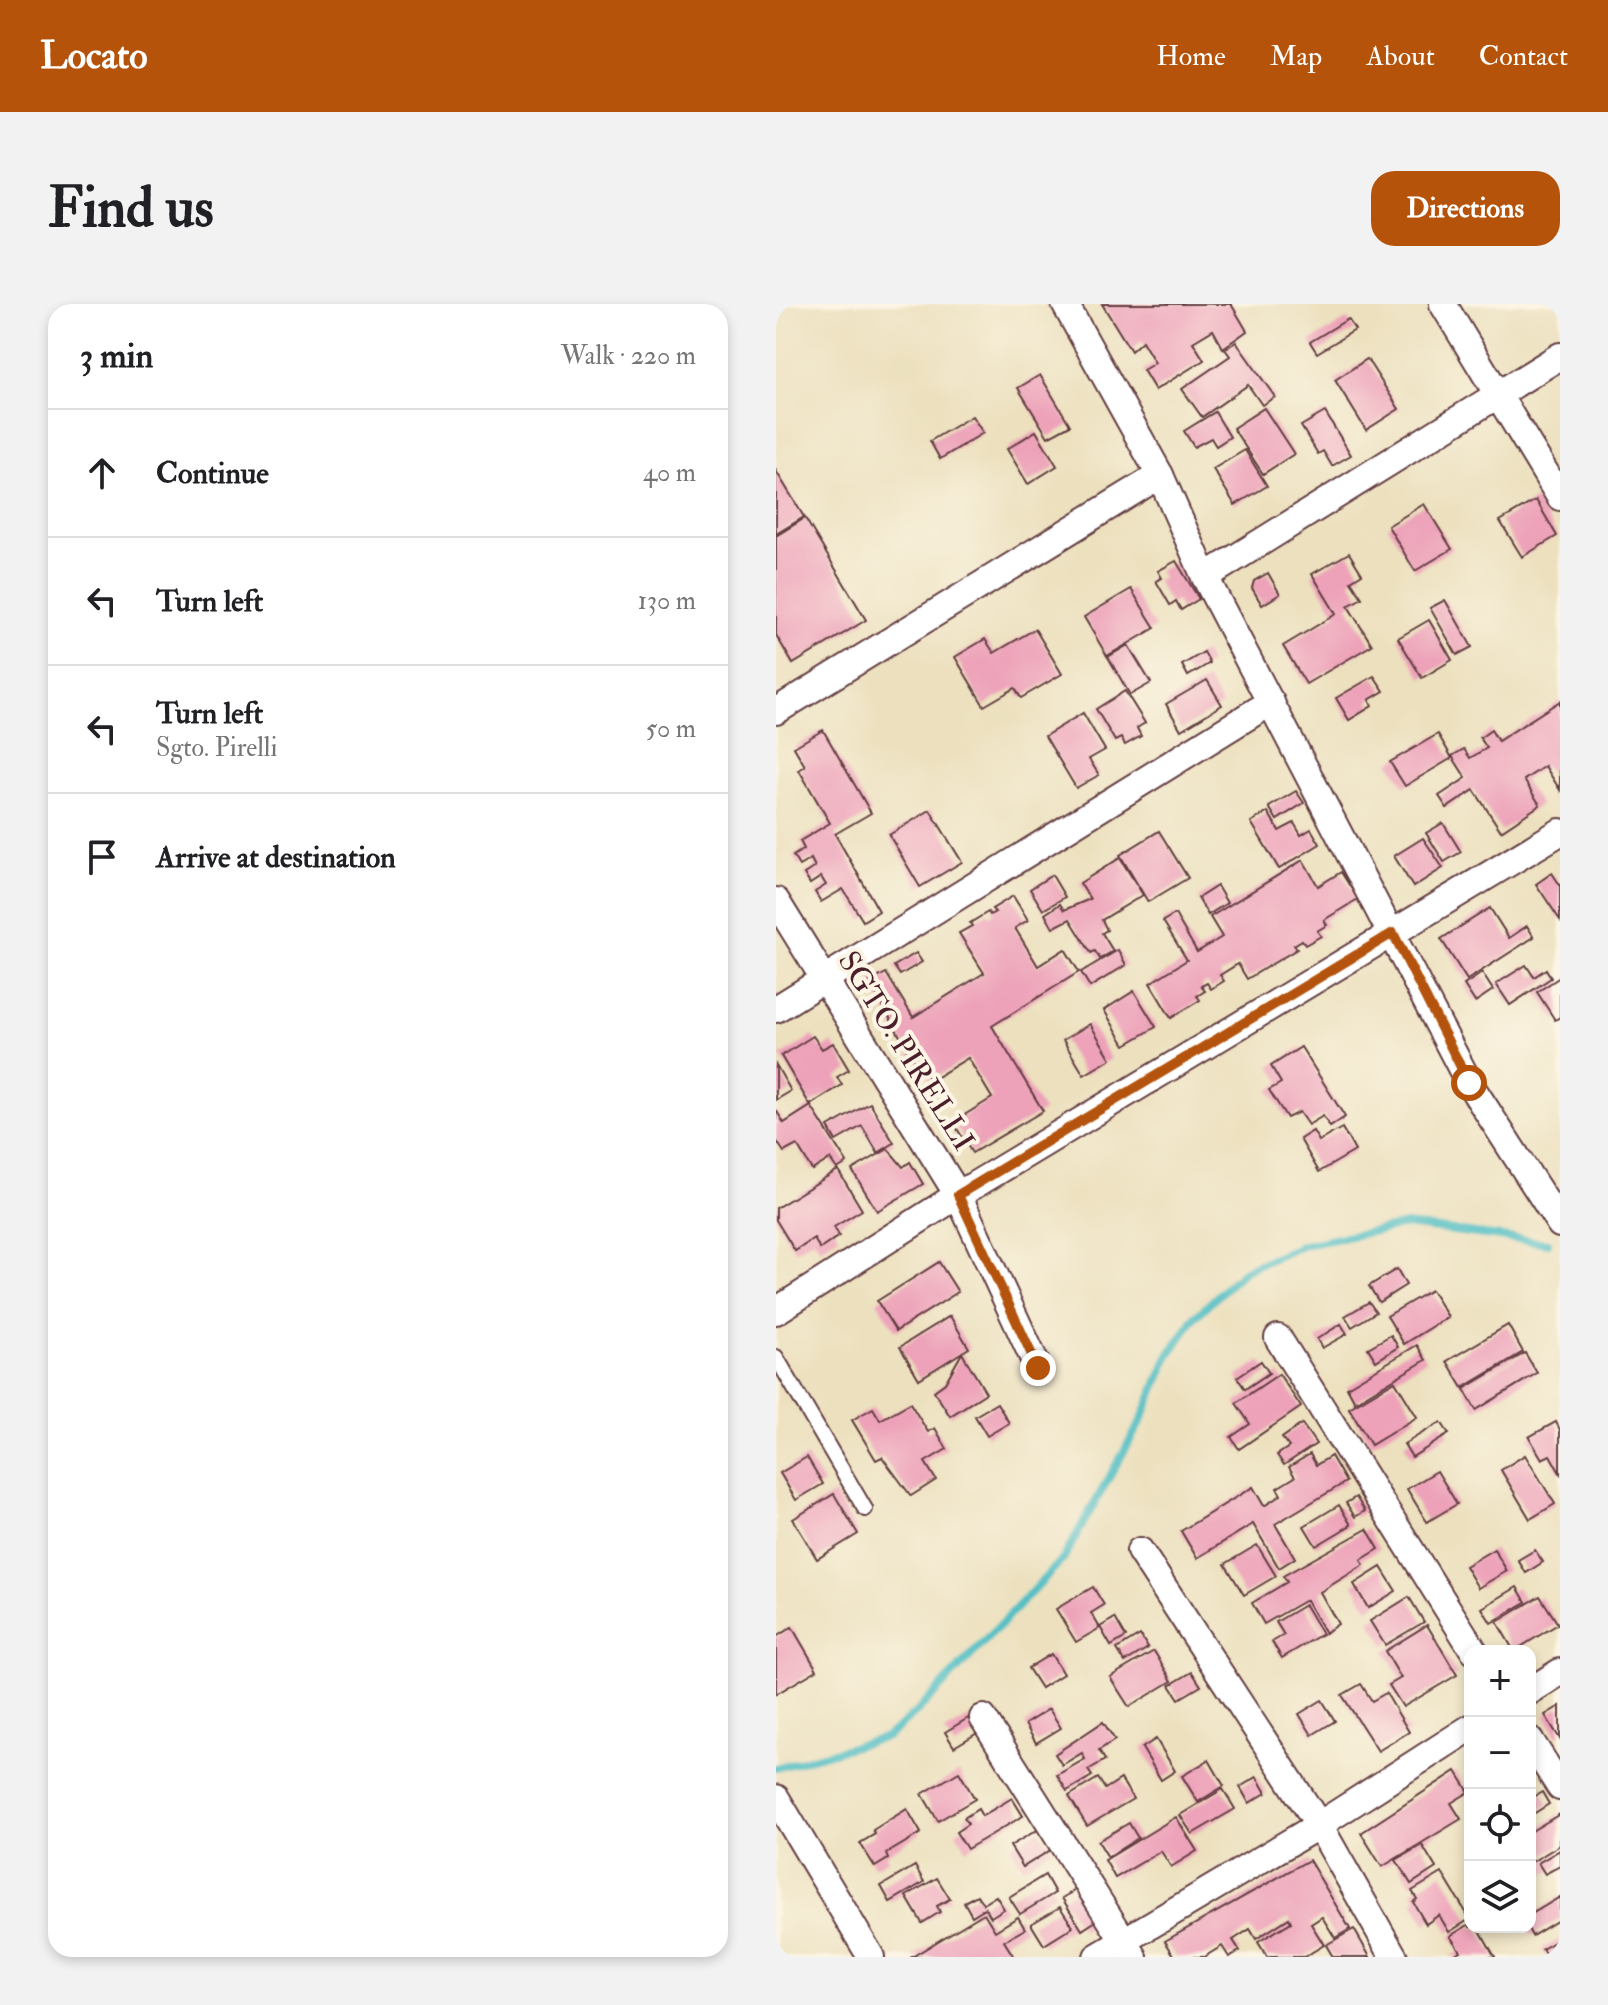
<!DOCTYPE html>
<meta charset="utf-8">
<style>
body{margin:0;font-family:"IM FELL Double Pica",serif;background:#f2f2f2;color:#202124}
.controls{position:absolute;right:24px;bottom:24px;display:grid;overflow:hidden;border-radius:16px;box-shadow:0 4px 12px #0003}
.controls button{width:72px;height:72px;display:grid;place-items:center;padding:0;border:0;border-bottom:2px solid #e0e0e0;background:#fff;color:#202124;font:40px sans-serif}
.stop{position:absolute;width:24px;height:24px;margin:-18px;border:6px solid #b45309;border-radius:50%;background:#fff}
.stop.end{background:#b45309;border-color:#fff;box-shadow:0 2px 8px #0008}
.list{margin:0;padding:0;list-style:none}
h2{display:flex;justify-content:space-between;align-items:center;height:104px;margin:0;padding:0 32px;font-size:34px}
h2 small{font-size:26px;font-weight:400;color:#757577}
.list li{display:grid;grid-template-columns:52px 1fr auto;gap:24px;align-items:center;box-sizing:border-box;height:128px;padding:0 32px;border-top:2px solid #e0e0e0}
.list b{display:block;font-size:30px;white-space:nowrap}
.list p{margin:0;font-size:26px;white-space:nowrap;color:#757577}
.list em{font-size:26px;font-style:normal;color:#757577}
.icon{flex:none;width:44px;height:44px;fill:none;stroke:currentColor;stroke-width:2;stroke-linecap:round;stroke-linejoin:round}
.map{position:relative;flex:none;width:784px;height:1653px;overflow:hidden;border-radius:24px}
header{display:flex;align-items:center;gap:48px;box-sizing:border-box;height:112px;padding:0 40px;background:#b45309;color:#fff}
header strong{font-size:38px}
nav{display:flex;gap:44px;margin-inline-start:auto;font-size:28px}
.intro{display:flex;align-items:center;justify-content:space-between;box-sizing:border-box;height:192px;padding:0 48px}
h1{margin:0;font-size:56px}
.button{padding:20px 36px;border-radius:24px;background:#b45309;color:#fff;font-size:28px;font-weight:700}
main{display:flex;gap:48px;padding:0 48px}
aside{flex:1;background:#fff;border-radius:24px;box-shadow:0 4px 12px #0003}
.map>svg:first-child{display:block}
</style>
<header>
<strong>Locato</strong>
<nav><a>Home</a><a>Map</a><a>About</a><a>Contact</a></nav>
</header>
<div class="intro"><h1>Find us</h1><a class="button">Directions</a></div>
<main>
<aside>
<h2>3 min<small>Walk · 220 m</small></h2>
<ul class="list">
<li><svg class="icon" aria-label="ahead" viewBox="0 0 24 24"><path d="M12 20V5M6 11l6-6 6 6"/></svg><div><b>Continue</b></div><em>40 m</em></li>
<li><svg class="icon" aria-label="left" viewBox="0 0 24 24"><path d="M17 20v-9H6M10 6l-5 5 5 5"/></svg><div><b>Turn left</b></div><em>130 m</em></li>
<li><svg class="icon" aria-label="left" viewBox="0 0 24 24"><path d="M17 20v-9H6M10 6l-5 5 5 5"/></svg><div><b>Turn left</b><p>Sgto. Pirelli</p></div><em>50 m</em></li>
<li><svg class="icon" aria-label="arrive" viewBox="0 0 24 24"><path d="M6 21V4h12l-3 4 3 4H6"/></svg><div><b>Arrive at destination</b></div></li>
</ul>
</aside>
<div class="map">
<svg width="784" height="1653" viewBox="0 0 784 1653">
<rect width="100%" height="100%" fill="#fcf5e5"/>
<filter id="ink" filterUnits="userSpaceOnUse"><feTurbulence type="fractalNoise" baseFrequency=".0125" numOctaves="2"/><feDisplacementMap in="SourceGraphic" scale="16" xChannelSelector="R" yChannelSelector="G"/><feConvolveMatrix kernelMatrix="1 2 1 2 8 2 1 2 1" color-interpolation-filters="sRGB"/></filter>
<filter id="wash" filterUnits="userSpaceOnUse"><feTurbulence type="fractalNoise" baseFrequency=".006" numOctaves="4" result="noise"/><feDisplacementMap in="SourceGraphic" scale="32" xChannelSelector="R" yChannelSelector="G"/><feGaussianBlur stdDeviation="1.8" result="paint"/><feColorMatrix in="noise" values="0 0 0 0 0 0 0 0 0 0 0 0 0 0 0 0 0 1.4 0 .05"/><feComposite in="paint" operator="in"/></filter>
<g filter="url(#wash)">
<rect width="100%" height="100%" fill="#ece0be"/>
<g fill="none" stroke-linecap="round" stroke-linejoin="round">
<!-- stream -->
<polyline stroke="#4ebdc3" stroke-width="8" points="0,1464 111,1433 143,1406 287,1255 365,1117 393,1051 419,1013 469,966 528,941 630,921 772,939"/>
</g>
<g id="blocks">
<!-- building -->
<g fill="#eda2b9">
<polygon points="326,0 455,0 471,27 447,44 437,26 417,38 428,56 379,86 367,66 379,59 366,37 355,47"/>
<polygon points="572,15 579,26 541,49 534,38"/>
<polygon points="460,38 499,93 486,101 472,81 426,113 406,85 454,52 449,45"/>
<polygon points="591,55 623,105 590,126 559,76"/>
<polygon points="264,71 294,121 272,133 242,84"/>
<polygon points="488,104 518,150 487,170 457,124"/>
<polygon points="439,108 454,133 440,142 435,134 418,143 408,127"/>
<polygon points="549,108 575,151 556,162 547,147 542,150 525,122"/>
<polygon points="196,112 207,129 164,155 154,137"/>
<polygon points="260,127 281,162 252,180 231,145"/>
<polygon points="469,146 491,182 459,201 437,165"/>
<polygon points="0,167 28,213 0,230"/>
<polygon points="760,196 781,232 746,253 724,217"/>
<polygon points="648,200 676,245 639,267 612,222"/>
<polygon points="29,214 90,316 17,360 0,331 0,232"/>
<polygon points="573,249 586,270 575,277 586,294 572,302 596,341 530,380 507,342 560,310 536,270"/>
<polygon points="400,257 423,295 405,306 400,297 394,301 380,277 386,274 382,267"/>
<polygon points="492,269 504,290 486,301 476,284 478,277"/>
<polygon points="355,285 379,324 331,352 308,313"/>
<polygon points="669,296 696,343 681,351 654,304"/>
<polygon points="653,316 676,356 646,374 622,334"/>
<polygon points="259,325 286,370 245,394 239,384 208,402 179,353 209,335 218,349"/>
<polygon points="352,341 375,379 354,391 332,353"/>
<polygon points="428,348 434,359 412,372 406,361"/>
<polygon points="598,372 608,387 593,396 596,402 573,416 560,394"/>
<polygon points="431,376 446,401 405,426 390,400"/>
<polygon points="349,387 369,419 361,424 365,432 349,441 345,434 339,437 320,405"/>
<polygon points="784,397 784,486 769,462 748,476 764,501 725,527 698,486 671,504 663,492 690,474 676,452 688,445 694,454 711,444 704,434 715,426 722,437"/>
<polygon points="307,409 329,446 313,455 323,471 300,484 269,432"/>
<polygon points="47,426 95,509 59,530 103,607 87,617 67,585 45,598 39,588 50,581 45,573 34,580 28,570 39,563 35,555 23,562 17,552 28,545 24,537 54,519 23,466 29,462 18,443"/>
<polygon points="662,430 676,454 629,482 614,458"/>
<polygon points="520,487 528,499 501,516 493,503"/>
<polygon points="154,506 186,558 144,583 113,531"/>
<polygon points="492,508 503,527 518,519 525,531 535,525 544,540 503,565 475,518"/>
<polygon points="667,519 685,548 668,558 650,529"/>
<polygon points="383,527 412,574 372,598 344,551"/>
<polygon points="647,534 667,564 637,583 618,552"/>
<polygon points="344,554 367,591 326,616 331,626 326,629 337,647 324,655 319,647 315,649 294,615 277,624 269,610 284,600 288,606 314,595 304,579"/>
<polygon points="527,556 542,582 565,568 582,595 548,616 551,621 541,627 545,632 529,641 526,636 518,641 521,645 471,675 462,660 444,671 448,677 435,685 431,679 425,682 429,687 421,692 424,696 395,714 374,679 411,656 387,617 399,610 421,648 446,633 434,613"/>
<polygon points="776,569 784,581 784,616 760,580"/>
<polygon points="276,571 289,593 267,606 254,585"/>
<polygon points="441,582 451,599 432,611 422,594"/>
<polygon points="237,592 252,616 239,624 262,662 289,645 303,668 216,722 267,807 196,849 177,818 216,794 192,754 154,777 147,765 143,767 94,678 110,669 137,713 208,669 183,629 196,622 194,619 212,608 214,611 219,608 216,605"/>
<polygon points="714,604 733,634 751,622 758,633 691,676 665,635"/>
<polygon points="342,646 350,661 314,683 305,668"/>
<polygon points="140,649 146,658 124,671 118,662"/>
<polygon points="750,661 758,673 770,665 775,674 734,701 720,680"/>
<polygon points="706,669 717,686 699,698 688,681"/>
<polygon points="784,673 784,713 779,716 761,688"/>
<polygon points="358,687 380,723 349,741 328,706"/>
<polygon points="314,720 335,755 308,771 287,736"/>
<polygon points="37,732 46,745 57,739 73,766 61,773 66,781 34,801 5,752"/>
<polygon points="525,743 569,813 554,823 547,812 532,821 523,808 511,814 493,786 505,779 495,762"/>
<polygon points="0,761 15,787 0,796"/>
<polygon points="94,799 118,839 102,849 86,822 60,837 52,823"/>
<polygon points="35,802 71,859 61,865 54,855 36,866 21,841 8,848 0,836 0,806 8,819"/>
<polygon points="566,824 579,847 543,868 524,835 537,827 543,837"/>
<polygon points="112,845 127,863 134,858 147,880 101,907 76,866"/>
<polygon points="62,866 86,906 58,923 63,932 44,945 38,935 19,947 0,916 0,904"/>
<polygon points="163,958 182,988 120,1027 101,997"/>
<polygon points="621,965 630,981 603,998 593,982"/>
<polygon points="655,986 672,1013 628,1040 611,1012"/>
<polygon points="593,998 600,1008 576,1023 569,1012"/>
<polygon points="174,1012 193,1044 143,1075 124,1043"/>
<polygon points="565,1020 571,1030 546,1044 541,1035"/>
<polygon points="732,1021 747,1048 687,1084 671,1057"/>
<polygon points="615,1031 622,1043 600,1057 592,1044"/>
<polygon points="641,1041 650,1056 579,1098 571,1083"/>
<polygon points="186,1049 210,1089 174,1112 158,1087 169,1079"/>
<polygon points="749,1049 761,1069 700,1106 688,1085"/>
<polygon points="485,1057 493,1069 469,1085 461,1073"/>
<polygon points="503,1070 525,1103 463,1145 455,1133 474,1120 460,1099"/>
<polygon points="619,1077 641,1113 595,1141 573,1104"/>
<polygon points="134,1099 152,1128 159,1124 171,1145 149,1158 160,1176 135,1192 106,1153 100,1156 76,1116 97,1104 104,1116"/>
<polygon points="221,1099 233,1119 211,1132 199,1112"/>
<polygon points="665,1118 673,1130 636,1153 628,1140"/>
<polygon points="780,1118 784,1126 784,1169 774,1151 766,1155 753,1133"/>
<polygon points="526,1120 540,1140 508,1161 501,1151 513,1143 506,1134"/>
<polygon points="534,1150 540,1161 555,1152 570,1178 499,1220 519,1254 503,1264 477,1220 421,1254 405,1227 477,1183 488,1202 505,1191 501,1184 519,1173 513,1163"/>
<polygon points="749,1151 779,1200 754,1215 725,1166"/>
<polygon points="31,1153 47,1180 20,1196 4,1169"/>
<polygon points="661,1167 681,1200 651,1218 631,1185"/>
<polygon points="58,1190 82,1230 41,1255 17,1215"/>
<polygon points="580,1193 589,1207 579,1213 570,1199"/>
<polygon points="563,1201 575,1221 540,1242 528,1222"/>
<polygon points="591,1225 603,1245 585,1256 588,1261 544,1288 562,1320 549,1329 530,1296 488,1320 476,1299 511,1278 507,1272"/>
<polygon points="481,1241 500,1272 468,1291 449,1260"/>
<polygon points="718,1245 731,1267 702,1284 689,1262"/>
<polygon points="759,1246 767,1258 750,1269 742,1256"/>
<polygon points="605,1263 620,1287 592,1304 578,1280"/>
<polygon points="317,1283 328,1301 315,1309 324,1324 300,1338 280,1305"/>
<polygon points="741,1283 750,1298 715,1319 706,1304"/>
<polygon points="764,1292 782,1320 738,1347 721,1318"/>
<polygon points="633,1293 648,1318 609,1341 594,1317"/>
<polygon points="529,1301 546,1330 506,1354 496,1338 508,1331 500,1318"/>
<polygon points="339,1314 350,1333 335,1342 324,1323"/>
<polygon points="651,1321 681,1371 627,1403 613,1381 625,1374 609,1347"/>
<polygon points="16,1323 41,1366 0,1390 0,1333"/>
<polygon points="364,1331 372,1344 349,1358 341,1345"/>
<polygon points="378,1347 396,1377 353,1403 334,1373"/>
<polygon points="275,1350 287,1370 265,1384 252,1364"/>
<polygon points="416,1368 425,1382 403,1395 394,1381"/>
<polygon points="585,1380 596,1397 610,1389 633,1428 602,1447 566,1391"/>
<polygon points="546,1396 559,1417 536,1431 523,1410"/>
<polygon points="784,1402 784,1435 769,1411"/>
<polygon points="273,1405 285,1424 260,1439 249,1420"/>
<polygon points="194,1413 203,1428 178,1443 169,1428"/>
<polygon points="327,1418 339,1436 323,1446 329,1456 312,1466 316,1472 291,1487 281,1471 309,1455 306,1449 286,1461 279,1450"/>
<polygon points="380,1435 399,1467 385,1476 366,1444"/>
<polygon points="433,1456 448,1482 422,1498 406,1472"/>
<polygon points="680,1467 693,1488 675,1499 685,1515 606,1563 585,1529"/>
<polygon points="183,1468 199,1495 162,1517 146,1490"/>
<polygon points="481,1473 490,1489 473,1499 464,1483"/>
<polygon points="322,1474 329,1485 345,1475 357,1495 311,1522 293,1492"/>
<polygon points="447,1485 459,1505 416,1530 404,1511"/>
<polygon points="766,1488 773,1500 754,1512 754,1495"/>
<polygon points="236,1494 247,1512 191,1545 180,1528 192,1520 188,1514 202,1505 206,1512"/>
<polygon points="131,1505 145,1529 110,1550 112,1555 99,1563 84,1539 99,1530 97,1526"/>
<polygon points="784,1510 784,1541 754,1559 754,1528"/>
<polygon points="400,1513 421,1547 395,1563 385,1547 339,1574 329,1556"/>
<polygon points="353,1519 362,1534 332,1553 322,1537"/>
<polygon points="263,1525 276,1545 247,1563 234,1542"/>
<polygon points="646,1541 660,1564 635,1580 620,1556"/>
<polygon points="784,1546 784,1562 769,1570 762,1559"/>
<polygon points="533,1556 574,1625 559,1634 546,1613 535,1620 548,1641 528,1653 491,1653 482,1638 515,1618 513,1614 480,1635 474,1625 457,1636 464,1647 453,1653 446,1642 428,1653 399,1653 389,1637"/>
<polygon points="139,1562 148,1578 114,1598 105,1582"/>
<polygon points="666,1569 694,1615 673,1628 663,1611 650,1620 637,1598 641,1595 636,1587"/>
<polygon points="269,1571 279,1589 244,1610 233,1593"/>
<polygon points="161,1574 174,1595 161,1602 164,1608 146,1619 130,1592"/>
<polygon points="301,1585 320,1617 306,1626 286,1594"/>
<polygon points="201,1591 207,1600 220,1592 228,1605 215,1613 209,1604 196,1612 188,1598"/>
<polygon points="784,1593 784,1615 756,1632 751,1623 754,1611"/>
<polygon points="284,1603 297,1623 268,1641 255,1620"/>
<polygon points="208,1609 219,1627 242,1613 249,1625 228,1637 238,1653 136,1653"/>
<polygon points="694,1620 694,1623 702,1623 719,1653 674,1653 684,1647 674,1632"/>
<polygon points="578,1625 594,1653 557,1653 550,1641"/>
<polygon points="784,1635 784,1653 771,1653 766,1645"/>
</g>
</g>
</g>
<g filter="url(#ink)">
<use href="#blocks" fill-opacity="0" stroke="#623c41" stroke-width="2"/>
<g fill="none" stroke-linecap="round" stroke-linejoin="round">
<!-- lane casing -->
<g stroke="#623c41" stroke-width="18">
<polyline id="lane" points="0,1053 89,1205"/>
</g>
<!-- street casing -->
<g stroke="#623c41" stroke-width="30">
<g id="street">
<polyline points="289,0 384,171 429,273 693,779 784,920"/>
<polyline points="667,0 784,193"/>
<polyline points="429,273 784,52"/>
<polyline points="0,407 384,171"/>
<polyline points="0,597 182,891 262,1064"/>
<polyline points="0,705 495,398"/>
<polyline points="0,1007 182,891 784,528"/>
<polyline points="502,1034 698,1347"/>
<polyline points="364,1247 543,1521 618,1653"/>
<polyline points="754,1387 784,1368"/>
<polyline points="207,1414 358,1653"/>
<polyline points="754,1436 784,1483"/>
<polyline points="0,1494 95,1653"/>
<polyline points="321,1653 543,1521 694,1424"/>
</g>
</g>
<!-- lane -->
<use href="#lane" stroke="#fff" stroke-width="14"/>
<!-- street -->
<use href="#street" stroke="#fff" stroke-width="26"/>
</g>
</g>
<g fill="none" stroke-linecap="round" stroke-linejoin="round" filter="url(#ink)">
<!-- route -->
<polyline stroke="#b45309" stroke-width="10" points="262,1064 182,891 617,629 693,779"/>
</g>
<g text-anchor="middle" dominant-baseline="central" stroke-width="8" stroke-linejoin="round" paint-order="stroke">
<!-- street labels -->
<g font-size="30" fill="#4a1f2b" stroke="#fcf5e5">
<text transform="translate(130 747) rotate(58)">SGTO. PIRELLI</text>
</g>
</g>
</svg>
<div class="controls">
<button>+</button>
<button>−</button>
<button><svg class="icon" aria-label="locate" viewBox="0 0 24 24"><circle cx="12" cy="12" r="6"/><path d="M12 2v4M12 18v4M2 12h4M18 12h4"/></svg></button>
<button><svg class="icon" aria-label="layers" viewBox="0 0 24 24"><path d="M12 4l9 5-9 5-9-5zM3 14l9 5 9-5"/></svg></button>
</div>
<div class="stop" style="left:693px;top:779px"></div>
<div class="stop end" style="left:262px;top:1064px"></div>
</div>
</main>
